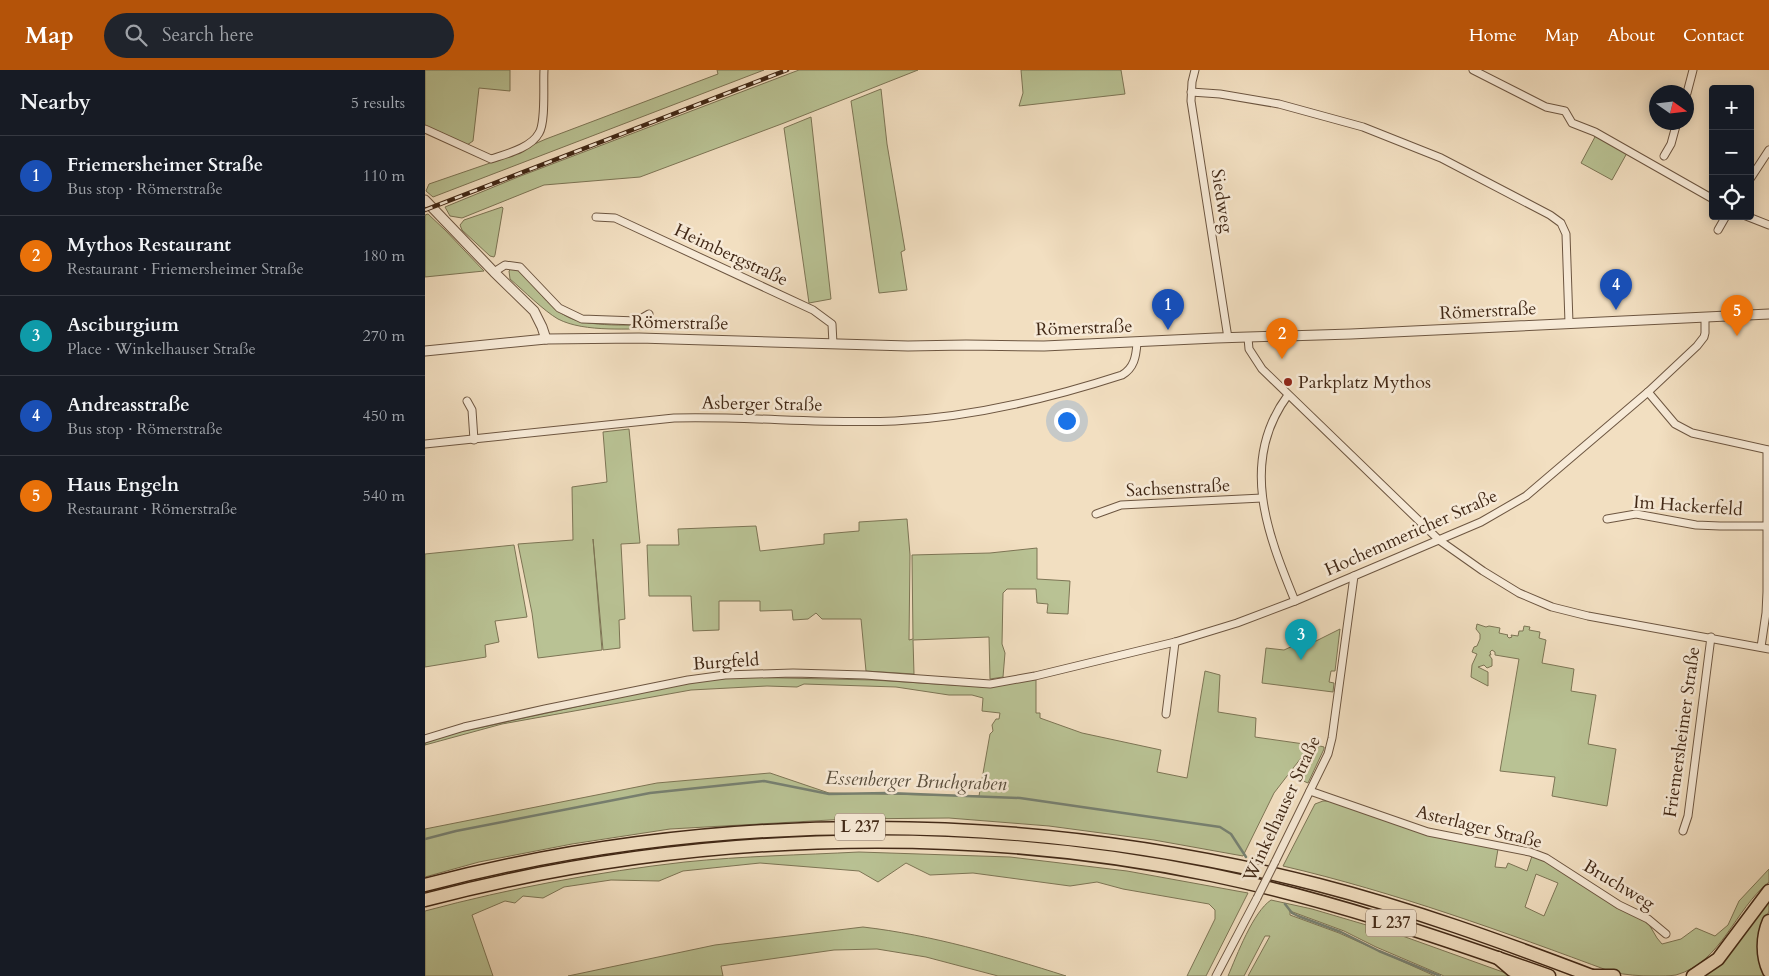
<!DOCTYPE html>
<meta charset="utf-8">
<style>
body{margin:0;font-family:Cardo,serif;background:#20242c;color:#f1f3f6}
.controls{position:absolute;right:15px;top:15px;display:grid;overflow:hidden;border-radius:5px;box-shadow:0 2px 12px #0003}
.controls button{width:45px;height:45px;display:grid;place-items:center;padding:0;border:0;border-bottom:1px solid #363941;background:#171b24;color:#f1f3f6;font:25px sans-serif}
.compass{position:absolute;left:1224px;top:15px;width:45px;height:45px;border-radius:50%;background:#171b24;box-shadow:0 2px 12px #0003;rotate:104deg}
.you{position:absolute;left:641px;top:350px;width:18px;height:18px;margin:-12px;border:4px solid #fff;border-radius:50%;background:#1a73e8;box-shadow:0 0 0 8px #1a73e833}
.badge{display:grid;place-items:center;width:32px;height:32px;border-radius:50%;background:#b45309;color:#fff;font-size:16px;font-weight:700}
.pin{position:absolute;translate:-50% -41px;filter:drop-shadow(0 1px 2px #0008)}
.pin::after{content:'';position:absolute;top:26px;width:18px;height:15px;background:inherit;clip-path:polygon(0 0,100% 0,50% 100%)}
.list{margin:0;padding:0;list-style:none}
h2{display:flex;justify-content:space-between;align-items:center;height:65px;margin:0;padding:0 20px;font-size:21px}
h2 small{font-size:16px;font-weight:400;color:#9ea1a6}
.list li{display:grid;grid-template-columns:32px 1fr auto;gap:15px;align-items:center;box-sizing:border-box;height:80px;padding:0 20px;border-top:1px solid #363941}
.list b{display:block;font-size:19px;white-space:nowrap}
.list p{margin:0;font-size:16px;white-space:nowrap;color:#9ea1a6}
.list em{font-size:16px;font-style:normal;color:#9ea1a6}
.icon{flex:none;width:28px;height:28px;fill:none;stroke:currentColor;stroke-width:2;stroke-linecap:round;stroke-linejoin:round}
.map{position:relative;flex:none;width:1344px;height:906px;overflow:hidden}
header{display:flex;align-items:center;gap:30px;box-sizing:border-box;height:70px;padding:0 25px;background:#b45309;color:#fff}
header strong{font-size:24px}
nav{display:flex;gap:28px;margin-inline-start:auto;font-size:18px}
.search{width:350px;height:45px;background:#20242c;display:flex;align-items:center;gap:12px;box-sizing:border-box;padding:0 18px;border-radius:28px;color:#9ea1a6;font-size:19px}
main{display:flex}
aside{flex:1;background:#171b24}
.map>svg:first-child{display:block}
</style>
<header>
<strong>Map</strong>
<div class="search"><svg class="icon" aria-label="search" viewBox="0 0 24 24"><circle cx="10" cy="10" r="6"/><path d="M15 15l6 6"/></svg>Search here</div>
<nav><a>Home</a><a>Map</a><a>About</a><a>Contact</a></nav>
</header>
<main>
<aside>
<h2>Nearby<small>5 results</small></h2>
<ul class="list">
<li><span class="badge" style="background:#1a4fb4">1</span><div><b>Friemersheimer Straße</b><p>Bus stop · Römerstraße</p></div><em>110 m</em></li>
<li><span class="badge" style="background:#e8710a">2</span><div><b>Mythos Restaurant</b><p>Restaurant · Friemersheimer Straße</p></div><em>180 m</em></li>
<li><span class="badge" style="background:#0f9aa8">3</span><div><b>Asciburgium</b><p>Place · Winkelhauser Straße</p></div><em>270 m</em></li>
<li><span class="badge" style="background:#1a4fb4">4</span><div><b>Andreasstraße</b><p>Bus stop · Römerstraße</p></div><em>450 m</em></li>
<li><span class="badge" style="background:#e8710a">5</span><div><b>Haus Engeln</b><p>Restaurant · Römerstraße</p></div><em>540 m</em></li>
</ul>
</aside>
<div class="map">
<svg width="1344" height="906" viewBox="0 0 1344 906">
<rect width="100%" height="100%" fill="#f2dfc1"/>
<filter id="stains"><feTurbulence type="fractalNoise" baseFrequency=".004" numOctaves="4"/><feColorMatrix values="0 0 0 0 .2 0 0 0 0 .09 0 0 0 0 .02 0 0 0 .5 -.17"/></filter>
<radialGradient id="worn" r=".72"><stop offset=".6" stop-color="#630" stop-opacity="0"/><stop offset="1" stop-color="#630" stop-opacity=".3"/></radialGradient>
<!-- green -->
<g fill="#b9c294" stroke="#7d7555" fill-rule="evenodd">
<polygon points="0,0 85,0 85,21 54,18 48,71 42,75 0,56"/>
<polygon points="292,0 339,0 8,127 1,121 4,114 68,92 121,69 293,4"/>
<polygon points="374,0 493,0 359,53 215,107 119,115 37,148 25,146 20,137 93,107"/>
<polygon points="596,0 696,0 700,24 594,36 598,23"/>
<polygon points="456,19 462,74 480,180 476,182 482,220 454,223 426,31"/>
<polygon points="386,47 406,229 384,233 359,58"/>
<polygon points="1171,65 1202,83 1187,110 1156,93"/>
<polygon points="77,137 78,138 70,185 69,187 65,186 37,160 35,155 39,150"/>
<polygon points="3,144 20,160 59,201 0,207 0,145"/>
<path d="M87,198C99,201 104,212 112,220C120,230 130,240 141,246C161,258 211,255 235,254L236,259C205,258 160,263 133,249C119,241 98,220 85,209L84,201Z"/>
<polygon points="204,359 215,473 196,474 200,549 194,550 195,578 178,580 168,469 177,580 113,588 107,543 93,474 148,470 147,417 182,412 178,362"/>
<polygon points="482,449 485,485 484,570 488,569 487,485 565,483 612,478 612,509 645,511 643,544 622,543 623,534 612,533 611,519 582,519 578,523 577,574 580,583 578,607 565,609 564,567 488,570 489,604 441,601 436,549 397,549 391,543 383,549 368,550 367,540 335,541 335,531 294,531 294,560 268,561 266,526 224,526 222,475 254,475 253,459 331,456 335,481 399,474 399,464 434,461 434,452"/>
<polygon points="89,475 102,547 70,551 74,572 60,575 61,587 0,597 0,484"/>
<polygon points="1052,554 1061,557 1064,556 1075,558 1074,563 1083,565 1082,566 1084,568 1087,567 1086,565 1093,566 1094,561 1098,561 1099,556 1105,557 1104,560 1115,562 1114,568 1121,570 1117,593 1149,599 1146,621 1171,625 1163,674 1191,679 1182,736 1127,726 1130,707 1075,701 1094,589 1070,585 1070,582 1067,580 1065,582 1066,585 1064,585 1067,589 1067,596 1062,598 1059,595 1053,597 1063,602 1063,616 1046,607 1047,595 1052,584 1047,582 1049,577 1052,576 1055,569 1055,564 1051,559"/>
<polygon points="915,559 910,601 906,601 904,612 909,613 908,622 837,613 841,578 859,580 879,571 889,572"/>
<polygon points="780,601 795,605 793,642 831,648 830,667 886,675 849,723 818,786 729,770 624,756 524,748 423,749 245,759 147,774 54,792 0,807 0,759 232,713 345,703 404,723 554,726 565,664 568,661 567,655 571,649 574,649 575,643 557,641 558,628 547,625 524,625 471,617 379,614 372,617 342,616 266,620 77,654 0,675 0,671 25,664 266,612 314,607 448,610 559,617 611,609 611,643 615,643 615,648 657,663 736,680 732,702 762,708"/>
<polygon points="895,676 899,677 899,679 883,713 869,707 883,681"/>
<path d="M898,731H904L1003,765L1073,779L1070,797L1081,798L1083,793L1102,801L1107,786L1118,789L1222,851L1232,868L1237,874L1256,869L1271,858L1290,866L1303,855L1314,831L1344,799V812C1309,840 1297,892 1251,905C1245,906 1236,906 1229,906C1214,906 1201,905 1187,902C1079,862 970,822 858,796L890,734ZM1111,804L1133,813L1119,846L1100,837Z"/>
<path d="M434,782L585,787L702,801L823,823L781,906H762L790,849V840L784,834L698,819L672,812L645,816L548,803L505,805L481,793L453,812L434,801L335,793L258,801L234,811L186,810L139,817L118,828L98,826L90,833L80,831L47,845L68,906H0V841C86,818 172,802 260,792C318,786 376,785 434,782Z"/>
<polygon points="1344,827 1344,841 1338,855 1341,906 1273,906"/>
<path d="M846,830L887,839L972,864L1089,906H1019L951,877L919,861L865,841V845L914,863L1010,906H823L845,866H840L819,906H803C812,885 828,842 846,830Z"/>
<path d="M438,857C507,865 575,885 641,906H573L501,887L452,879L409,880L296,896L298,906H143L290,875Z"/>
</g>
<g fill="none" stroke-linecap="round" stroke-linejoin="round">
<!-- stream -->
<g stroke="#778172" stroke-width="2.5">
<polyline points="0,769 31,761 225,723 339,711 404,724 463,723 595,728 795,757 806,764 821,787"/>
<polyline points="860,834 867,843 873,846 916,862 954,881 1015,906"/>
</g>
<!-- minor casing -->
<g stroke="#6d5641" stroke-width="9">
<g id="minor">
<polyline points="770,0 767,12 766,31 803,268"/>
<polyline points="1048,0 1121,37 1140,41 1147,53 1170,62 1288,129"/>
<polyline points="766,22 795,24 854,34 938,57 1016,88 1125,145 1136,153 1141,164 1144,253"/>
<polyline points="1262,23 1268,0"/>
<path d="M0,59L66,89C81,84 106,78 114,63C121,52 118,15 119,0"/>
<polyline points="1239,86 1246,74 1252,52"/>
<polyline points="1325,109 1344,80"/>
<polyline points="1321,146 1344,155"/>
<polyline points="171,147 190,148 388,240 407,254 408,274"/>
<polyline points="1293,160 1301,146"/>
<polyline points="69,202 80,195 95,197 134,238 157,249 212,251 224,244"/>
<polyline points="823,268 824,279 837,299 1014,470 1058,501 1094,523 1127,537 1163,546 1344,579"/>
<polyline points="1223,322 1250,354 1267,363 1344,380"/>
<path d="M863,325C814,391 842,463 870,531"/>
<polyline points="42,331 47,340 49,370"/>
<path d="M0,374L249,348C323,346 396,354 470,351C548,347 623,329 697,305C709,298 711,287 712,273"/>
<polyline points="671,444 696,435 837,428"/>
<polyline points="1182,449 1211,444 1271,455 1295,456 1342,456"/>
<polyline points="1336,577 1341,543 1342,522 1342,380"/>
<polyline points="741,644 750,572"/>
<polyline points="0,669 39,657 120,639 263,610 300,605 368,603 440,605 565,614 610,606 750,572 812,553 870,531 1056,452 1101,426 1223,322 1272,276 1279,267 1280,263 1280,247"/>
<polyline points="885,721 1003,762 1105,782 1121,788 1194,835 1223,849 1241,864"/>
<polyline points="1258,761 1263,746 1286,567"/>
<polyline points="850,792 903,684 907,668 929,506"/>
<polyline points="791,906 832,828"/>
</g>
</g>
<!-- tertiary casing -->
<g stroke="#6d5641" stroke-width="11">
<g id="tertiary">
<polyline points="0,130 69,202 109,241 117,257 121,269"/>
<polyline points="0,281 121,269 214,268 483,276 541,275 619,276 791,268 926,264 1344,244"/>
</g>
</g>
<!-- trunk casing -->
<g stroke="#412816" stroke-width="15">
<g id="trunk">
<path d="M0,815C293,738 602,740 894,815C987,839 1078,872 1167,906"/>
<path d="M0,830C255,763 528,752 787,805C902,829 1014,867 1124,906"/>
</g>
</g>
<!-- motorway casing -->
<g stroke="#412816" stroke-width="15">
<g id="motorway">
<path d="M1344,851C1337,867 1337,886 1344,901"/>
<polyline points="1073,888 1087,900 1101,906"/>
<polyline points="1167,906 1189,906"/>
<polyline points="1268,906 1293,889 1344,821"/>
</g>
</g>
<!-- minor -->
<use href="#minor" stroke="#f7ead7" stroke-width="7"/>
<!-- tertiary -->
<use href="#tertiary" stroke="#f7ead7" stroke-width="9"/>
<!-- trunk -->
<use href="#trunk" stroke="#f2dfc1" stroke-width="12"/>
<!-- motorway -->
<use href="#motorway" stroke="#f2dfc1" stroke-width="12"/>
<!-- rail casing -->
<g stroke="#412816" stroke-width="4.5">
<polyline id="rail" points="0,140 362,0"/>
</g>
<!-- rail -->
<use href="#rail" stroke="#f7ead7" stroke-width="2.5" stroke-dasharray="8" stroke-linecap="butt"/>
<!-- minor-bridge casing -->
<g stroke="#6d5641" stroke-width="9" stroke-linecap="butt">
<polyline id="minor-bridge" points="832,828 850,792"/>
</g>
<!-- minor-bridge -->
<use href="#minor-bridge" stroke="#f7ead7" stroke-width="7"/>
</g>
<!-- markers -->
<circle fill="#8f2418" stroke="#f7ead7" stroke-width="2" cx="863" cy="312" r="5"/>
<g text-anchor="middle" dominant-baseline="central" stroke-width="5" stroke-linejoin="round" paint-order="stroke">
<!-- shield labels -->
<g fill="#f7ead7" stroke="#786250" stroke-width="1">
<rect x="410" y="743.5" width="50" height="27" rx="4"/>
<rect x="941" y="839.5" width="50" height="27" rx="4"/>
</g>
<g font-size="16" font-weight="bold" fill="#412816">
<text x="435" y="757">L 237</text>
<text x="966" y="853">L 237</text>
</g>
<!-- street labels -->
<g font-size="18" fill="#412816" stroke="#f7ead7">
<text transform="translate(797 131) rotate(81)">Siedweg</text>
<text transform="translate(306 185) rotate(25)">Heimbergstraße</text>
<text transform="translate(1063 241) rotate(-3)">Römerstraße</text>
<text transform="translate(255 253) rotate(1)">Römerstraße</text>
<text transform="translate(659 258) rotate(-2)">Römerstraße</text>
<text transform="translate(337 334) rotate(1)">Asberger Straße</text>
<text transform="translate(753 418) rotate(-3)">Sachsenstraße</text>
<text transform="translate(1263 436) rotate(4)">Im Hackerfeld</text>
<text transform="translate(986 463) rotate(-24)">Hochemmericher Straße</text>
<text transform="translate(301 592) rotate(-4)">Burgfeld</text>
<text transform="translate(1257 662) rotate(-82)">Friemersheimer Straße</text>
<text transform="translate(857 739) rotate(-65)">Winkelhauser Straße</text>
<text transform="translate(1054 757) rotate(14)">Asterlager Straße</text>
<text transform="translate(1194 815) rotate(31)">Bruchweg</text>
</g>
<!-- poi labels -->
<g font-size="18" fill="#412816" stroke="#f7ead7" text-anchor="start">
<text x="873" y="312">Parkplatz Mythos</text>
</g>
<!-- water labels -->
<g font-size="19" font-style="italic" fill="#584d3c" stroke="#f7ead7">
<text transform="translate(491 711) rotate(2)">Essenberger Bruchgraben</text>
</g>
</g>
<rect width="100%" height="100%" filter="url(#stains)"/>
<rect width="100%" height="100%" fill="url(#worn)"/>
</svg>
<div class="controls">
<button>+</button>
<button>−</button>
<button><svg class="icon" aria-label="locate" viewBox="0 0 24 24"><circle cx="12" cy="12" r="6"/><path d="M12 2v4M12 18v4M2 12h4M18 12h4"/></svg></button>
</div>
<svg class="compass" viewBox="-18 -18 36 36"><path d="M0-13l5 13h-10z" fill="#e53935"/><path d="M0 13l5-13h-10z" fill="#9ea1a6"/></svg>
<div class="you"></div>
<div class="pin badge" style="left:743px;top:260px;background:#1a4fb4">1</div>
<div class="pin badge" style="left:857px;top:289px;background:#e8710a">2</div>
<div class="pin badge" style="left:876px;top:590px;background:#0f9aa8">3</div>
<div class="pin badge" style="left:1191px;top:240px;background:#1a4fb4">4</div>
<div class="pin badge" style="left:1312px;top:266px;background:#e8710a">5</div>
</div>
</main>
